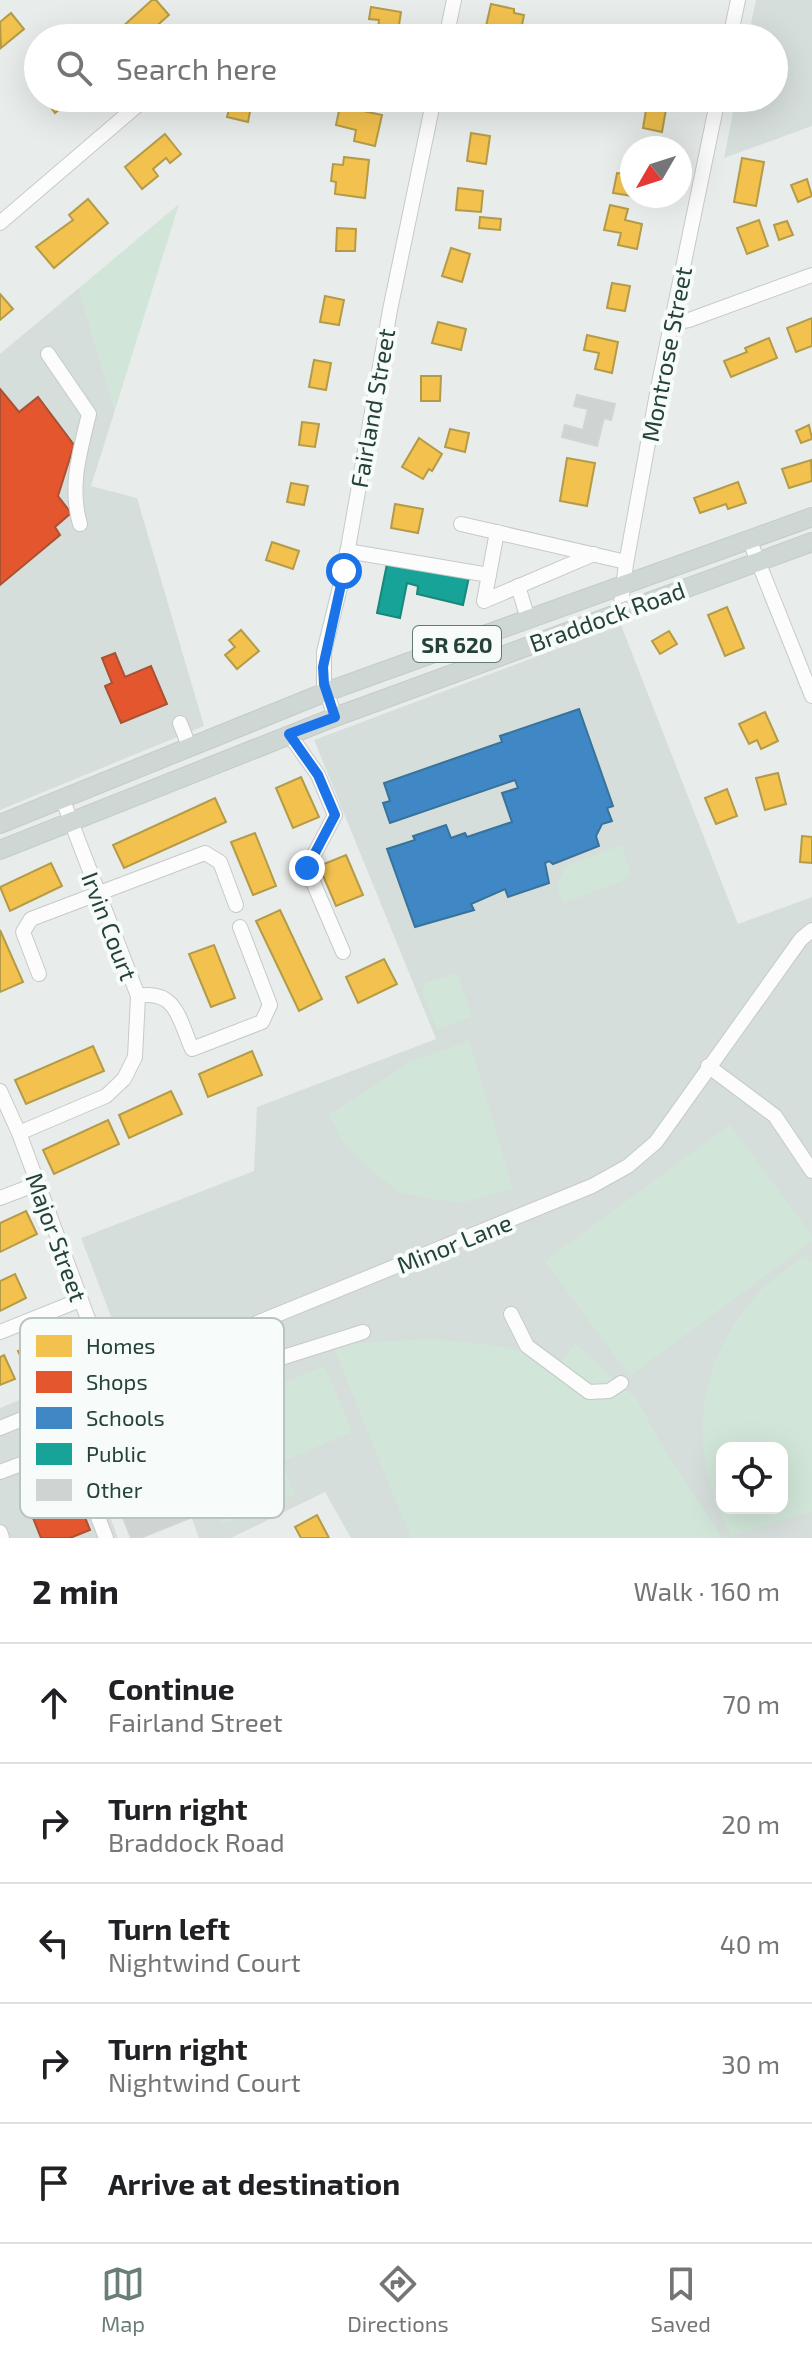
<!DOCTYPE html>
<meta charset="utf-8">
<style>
body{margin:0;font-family:"Exo 2",sans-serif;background:#f2f2f2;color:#202124}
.controls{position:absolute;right:24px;bottom:24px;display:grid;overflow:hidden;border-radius:16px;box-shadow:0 8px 32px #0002}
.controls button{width:72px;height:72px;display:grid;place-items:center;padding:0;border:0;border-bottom:2px solid #e0e0e0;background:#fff;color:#202124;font:40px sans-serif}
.compass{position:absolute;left:620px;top:136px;width:72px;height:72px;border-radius:50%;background:#fff;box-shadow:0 8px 32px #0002;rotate:231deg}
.stop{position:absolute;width:24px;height:24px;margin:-18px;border:6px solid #1a73e8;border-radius:50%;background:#fff}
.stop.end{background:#1a73e8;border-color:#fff;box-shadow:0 2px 8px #0008}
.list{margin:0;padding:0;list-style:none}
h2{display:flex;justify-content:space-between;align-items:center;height:104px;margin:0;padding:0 32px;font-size:34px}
h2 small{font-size:26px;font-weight:400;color:#757577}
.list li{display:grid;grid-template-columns:52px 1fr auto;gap:24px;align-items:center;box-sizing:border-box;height:120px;padding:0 32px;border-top:2px solid #e0e0e0}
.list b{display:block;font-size:30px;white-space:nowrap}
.list p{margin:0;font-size:26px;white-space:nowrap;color:#757577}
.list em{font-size:26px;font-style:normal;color:#757577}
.icon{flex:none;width:44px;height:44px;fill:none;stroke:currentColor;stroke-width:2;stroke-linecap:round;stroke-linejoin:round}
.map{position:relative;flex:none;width:812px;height:1538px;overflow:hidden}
.search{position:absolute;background:#fff;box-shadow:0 8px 32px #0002;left:24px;right:24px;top:24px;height:88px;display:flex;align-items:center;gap:20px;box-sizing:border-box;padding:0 28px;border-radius:44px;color:#757577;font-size:30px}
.sheet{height:704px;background:#fff}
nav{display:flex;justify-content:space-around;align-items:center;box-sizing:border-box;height:112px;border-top:2px solid #e0e0e0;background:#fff;font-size:22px;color:#757577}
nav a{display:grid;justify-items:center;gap:4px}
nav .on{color:#697e78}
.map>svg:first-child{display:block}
</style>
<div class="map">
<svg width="812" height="1538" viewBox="0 0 812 1538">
<rect width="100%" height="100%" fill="#e8edeb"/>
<!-- built -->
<g fill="#d6dedb" fill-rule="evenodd">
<polygon points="756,0 812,0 812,126 724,158 736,98 774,98 774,38 748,38"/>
<polygon points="79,288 115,410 91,486 137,498 204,726 0,810 0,354"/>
<path d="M621,625L738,924L812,897V1538H351L325,1492L231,1538H199L142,1386L72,1415L118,1538H0V1408L126,1356L81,1238L254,1171L257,1107L436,1039L314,740ZM722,1448H782V1508H722Z"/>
</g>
<!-- green -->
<g fill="#d1e6d8" fill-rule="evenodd">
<polygon points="179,204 115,410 79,288"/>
<polygon points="622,845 630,872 624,880 563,903 557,887 565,867"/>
<polygon points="457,973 472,1016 437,1030 423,992 426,983"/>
<polygon points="469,1041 513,1189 463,1202 431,1199 399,1192 363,1163 344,1143 329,1115 410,1062"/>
<polygon points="730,1125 812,1236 812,1241 630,1376 545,1261"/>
<path d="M804,1255L812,1263V1511L731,1536C688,1455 693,1371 753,1299C766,1283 788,1269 804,1255ZM722,1448H782V1508H722Z"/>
<path d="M428,1339C474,1343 517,1346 560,1364L575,1343L637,1400L661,1444L722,1538H411L334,1348L346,1344Z"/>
<polygon points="239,1364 254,1396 324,1366 352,1432 281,1462 295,1494 223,1524 168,1394"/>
</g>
<!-- homes -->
<g fill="#f2c14e" stroke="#b49b48" stroke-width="2">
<polygon points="152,0 156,0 169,15 143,38 130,38 121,28"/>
<polygon points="491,4 514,9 514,13 524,15 522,25 534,28 532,38 511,38 513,33 486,26"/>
<polygon points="371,7 401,12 397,38 377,36 379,20 369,19"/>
<polygon points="11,13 24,29 1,48 0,22"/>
<polygon points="44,98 73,98 55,113"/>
<polygon points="232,98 252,101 248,122 227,117"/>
<polygon points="648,98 668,98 662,132 643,128"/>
<polygon points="340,106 382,115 375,146 354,141 356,130 336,125"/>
<polygon points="471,133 490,136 486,164 467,161"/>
<polygon points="165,134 181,154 170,163 166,158 153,169 158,176 142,189 125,167"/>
<polygon points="344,157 369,160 365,198 335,194 336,182 331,181 333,164 343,165"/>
<polygon points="742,158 764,162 756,206 734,202"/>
<polygon points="617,173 632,175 632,196 613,193"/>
<polygon points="807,179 812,196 798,202 791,185"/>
<polygon points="458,188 483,191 481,212 456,210"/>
<polygon points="88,199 108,223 54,268 36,247 73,220 69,215"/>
<polygon points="610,205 628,209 625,220 642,224 637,249 618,245 621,233 604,230"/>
<polygon points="480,217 501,219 500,230 479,228"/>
<polygon points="759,220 768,246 747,254 737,228"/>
<polygon points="787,221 793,235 779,240 774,225"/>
<polygon points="337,228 356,229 355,251 336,251"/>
<polygon points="451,248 470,254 462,282 442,276"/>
<polygon points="612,283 630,286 625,311 607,308"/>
<polygon points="0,294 13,309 0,320"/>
<polygon points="325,296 344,300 339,325 320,322"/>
<polygon points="812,318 812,346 796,352 787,328"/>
<polygon points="438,322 466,329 461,350 432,343"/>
<polygon points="587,335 618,342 612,373 595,369 599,353 584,350"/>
<polygon points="769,338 777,358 731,377 724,361 747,352 745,348"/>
<polygon points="314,360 331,363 326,390 309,387"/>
<polygon points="421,376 441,376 440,401 421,401"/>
<polygon points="302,422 319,424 315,447 299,445"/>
<polygon points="809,425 812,439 801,443 796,431"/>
<polygon points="450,429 469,433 465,452 445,447"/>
<polygon points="419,438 442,454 432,471 429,469 423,479 402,467"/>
<polygon points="567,458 595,463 587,506 560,501"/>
<polygon points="811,460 812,481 789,488 782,469"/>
<polygon points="738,482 746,503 728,509 726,504 700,513 694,498"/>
<polygon points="291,483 308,486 304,505 287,502"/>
<polygon points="395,504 423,509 418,533 391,528"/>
<polygon points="272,542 299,551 293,569 266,560"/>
<polygon points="727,607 744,648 725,656 708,615"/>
<polygon points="241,630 259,651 237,669 225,655 235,647 229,640"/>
<polygon points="669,631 677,644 660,654 652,641"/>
<polygon points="765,712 778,741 761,749 757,740 749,744 739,724"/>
<polygon points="778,773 786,804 765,810 756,778"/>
<polygon points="301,777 319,817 293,828 276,788"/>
<polygon points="727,789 737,816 716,824 705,798"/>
<polygon points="215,798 226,822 124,868 113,845"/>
<polygon points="255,833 276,886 253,895 231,842"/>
<polygon points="802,836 812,837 812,863 800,862"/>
<polygon points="346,855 363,895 336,906 319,866"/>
<polygon points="51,863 62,886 10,911 0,887"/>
<polygon points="280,910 322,999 299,1011 256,921"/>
<polygon points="0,930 23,982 0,992"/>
<polygon points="214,945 235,998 211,1007 189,954"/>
<polygon points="384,959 397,984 358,1003 346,977"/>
<polygon points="93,1046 104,1071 26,1104 15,1080"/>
<polygon points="252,1051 262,1075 208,1097 199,1074"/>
<polygon points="171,1091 182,1114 129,1138 119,1115"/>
<polygon points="108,1120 119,1144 54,1174 43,1150"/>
<polygon points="26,1211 37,1234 0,1252 0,1223"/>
<polygon points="15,1274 26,1298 0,1311 0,1281"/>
<polygon points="62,1332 72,1356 29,1375 18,1351"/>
<polygon points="4,1355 15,1379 0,1385 0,1357"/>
<polygon points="317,1515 329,1538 301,1538 295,1527"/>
</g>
<!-- shops -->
<g fill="#e4572e" stroke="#aa5132" stroke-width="2">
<polygon points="0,389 19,412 38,397 74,445 58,496 71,513 55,527 60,535 0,585"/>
<polygon points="115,653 125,677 151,666 167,704 121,723 105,686 112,683 102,658"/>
<polygon points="65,1467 90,1530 70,1538 41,1538 20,1485"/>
</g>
<!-- schools -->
<polygon fill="#3f88c5" stroke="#37739b" stroke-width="2" points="579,709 613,806 607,808 612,821 602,824 596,836 599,846 553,864 549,861 545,863 549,883 508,897 505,889 471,904 474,910 415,927 387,849 415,840 413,836 446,825 451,838 465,833 467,837 512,822 502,793 518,788 515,780 390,823 383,803 390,801 384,783 502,742 500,736"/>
<!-- public -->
<polygon fill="#17a398" stroke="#1b867c" stroke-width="2" points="388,559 469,577 463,605 417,594 418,586 407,583 400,618 377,613"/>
<!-- building -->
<g fill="#cfd4d2" stroke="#d1d6d4" stroke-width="2">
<polygon points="577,395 615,404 611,420 604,418 597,446 562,437 565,425 583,430 588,409 574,406"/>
<polygon points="175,1479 190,1518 140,1538 131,1538 117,1502"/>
</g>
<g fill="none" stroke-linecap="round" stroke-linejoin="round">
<!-- minor casing -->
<g stroke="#c5cac8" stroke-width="16">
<g id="minor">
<polyline points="446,38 454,0"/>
<polyline points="730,38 738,0"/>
<polyline points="0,223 146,98"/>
<polyline points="671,323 689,320 812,275"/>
<path d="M48,354L89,414C80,452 69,486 80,524"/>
<polyline points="461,524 626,562"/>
<polyline points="497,532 484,601 594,554"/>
<polyline points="749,539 812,696"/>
<polyline points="347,551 489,575"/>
<polyline points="518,586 528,619"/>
<polyline points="620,611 626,564 658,388 718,98"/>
<polyline points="335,717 324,684 324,652 344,571 390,310 434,98"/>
<polyline points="180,723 189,746"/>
<polyline points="289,734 318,775 335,815 307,868 343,952"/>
<polyline points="39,974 23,932 31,919 205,853 220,862 236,905"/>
<path d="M138,996C176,989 179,1019 192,1049L262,1022L270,1005L240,927"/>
<polyline points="708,1066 775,1116 812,1171"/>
<polyline points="0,1091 19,1133 107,1370 131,1422"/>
<polyline points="19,1133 106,1096 124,1079 135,1057 138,996 62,798"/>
<polyline points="0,1198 37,1184"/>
<polyline points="511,1314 527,1346 589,1392 609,1391 621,1383"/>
<polyline points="245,1328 259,1357 268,1362 363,1332"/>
<polyline points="0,1332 80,1300"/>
<polyline points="55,1406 106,1538"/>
<polyline points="0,1428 592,1186 628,1166 656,1142 801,939 812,930"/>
<polyline points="0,1472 69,1446"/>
<polyline points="95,1509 128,1491 105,1433 131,1422 153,1482"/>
<polyline points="0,1532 2,1538"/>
</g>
</g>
<!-- major casing -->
<g stroke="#c3ccc9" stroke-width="20">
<g id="major">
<polyline points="0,824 326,692 812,517"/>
<polyline points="0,850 335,717 812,542"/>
</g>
</g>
<!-- minor -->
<use href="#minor" stroke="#fcfcfc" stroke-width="14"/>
<!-- major -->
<use href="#major" stroke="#cfd7d5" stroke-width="18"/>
</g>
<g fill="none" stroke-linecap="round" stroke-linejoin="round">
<!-- route -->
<polyline stroke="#1a73e8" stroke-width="10" points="307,868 335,815 318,775 289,734 335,717 324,684 323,667 344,571"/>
</g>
<g text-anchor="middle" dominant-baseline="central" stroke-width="8" stroke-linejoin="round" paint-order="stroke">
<!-- shield labels -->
<rect fill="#f7fbf9" stroke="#637a73" stroke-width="2" x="413" y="626" width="88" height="36" rx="6"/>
<g font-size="22" font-weight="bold" fill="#24423a">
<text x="457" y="644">SR 620</text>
</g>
<!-- street labels -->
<g font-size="24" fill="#24423a" stroke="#f7fbf9">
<text transform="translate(666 354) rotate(-79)">Montrose Street</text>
<text transform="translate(372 408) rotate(-80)">Fairland Street</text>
<text transform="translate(607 616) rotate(-20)">Braddock Road</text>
<text transform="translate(110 926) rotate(69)">Irvin Court</text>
<text transform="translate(57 1237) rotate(70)">Major Street</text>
<text transform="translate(454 1243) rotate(-22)">Minor Lane</text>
</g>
</g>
<!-- legend -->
<rect x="20" y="1318" width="264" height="200" rx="12" fill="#f7fbf9" stroke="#b8c4c0" stroke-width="2"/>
<rect x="36" y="1335" width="36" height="22" fill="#f2c14e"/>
<rect x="36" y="1371" width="36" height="22" fill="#e4572e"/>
<rect x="36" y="1407" width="36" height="22" fill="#3f88c5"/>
<rect x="36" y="1443" width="36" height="22" fill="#17a398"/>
<rect x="36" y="1479" width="36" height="22" fill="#cfd4d2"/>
<g font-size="22" fill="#24423a">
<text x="86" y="1354">Homes</text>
<text x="86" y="1390">Shops</text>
<text x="86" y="1426">Schools</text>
<text x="86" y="1462">Public</text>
<text x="86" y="1498">Other</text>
</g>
</svg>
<div class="controls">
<button><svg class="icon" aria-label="locate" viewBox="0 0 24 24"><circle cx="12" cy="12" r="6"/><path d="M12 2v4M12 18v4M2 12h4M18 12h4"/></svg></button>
</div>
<svg class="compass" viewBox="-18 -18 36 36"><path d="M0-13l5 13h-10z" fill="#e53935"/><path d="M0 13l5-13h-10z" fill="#757577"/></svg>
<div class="stop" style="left:344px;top:571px"></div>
<div class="stop end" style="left:307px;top:868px"></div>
<div class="search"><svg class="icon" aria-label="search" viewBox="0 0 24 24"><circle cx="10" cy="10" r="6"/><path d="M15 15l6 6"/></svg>Search here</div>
</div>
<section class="sheet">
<h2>2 min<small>Walk · 160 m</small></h2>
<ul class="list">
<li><svg class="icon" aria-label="ahead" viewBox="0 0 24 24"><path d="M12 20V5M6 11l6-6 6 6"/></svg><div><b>Continue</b><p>Fairland Street</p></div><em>70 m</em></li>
<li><svg class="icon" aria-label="right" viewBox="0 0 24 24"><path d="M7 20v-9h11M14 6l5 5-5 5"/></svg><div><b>Turn right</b><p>Braddock Road</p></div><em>20 m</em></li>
<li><svg class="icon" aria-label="left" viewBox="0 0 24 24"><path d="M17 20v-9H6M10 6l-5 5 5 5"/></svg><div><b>Turn left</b><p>Nightwind Court</p></div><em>40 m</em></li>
<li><svg class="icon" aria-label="right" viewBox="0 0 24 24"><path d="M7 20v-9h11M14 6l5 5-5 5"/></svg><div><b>Turn right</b><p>Nightwind Court</p></div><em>30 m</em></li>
<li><svg class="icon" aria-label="arrive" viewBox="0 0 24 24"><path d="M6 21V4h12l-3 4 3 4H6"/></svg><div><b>Arrive at destination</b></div></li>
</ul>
</section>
<nav>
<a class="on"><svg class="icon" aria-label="map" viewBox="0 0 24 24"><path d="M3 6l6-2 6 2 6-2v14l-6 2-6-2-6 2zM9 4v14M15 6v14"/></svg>Map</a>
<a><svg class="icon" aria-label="directions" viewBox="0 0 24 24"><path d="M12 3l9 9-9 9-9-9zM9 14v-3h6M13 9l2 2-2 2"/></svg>Directions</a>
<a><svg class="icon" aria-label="saved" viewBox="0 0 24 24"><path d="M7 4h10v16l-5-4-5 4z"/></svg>Saved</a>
</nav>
